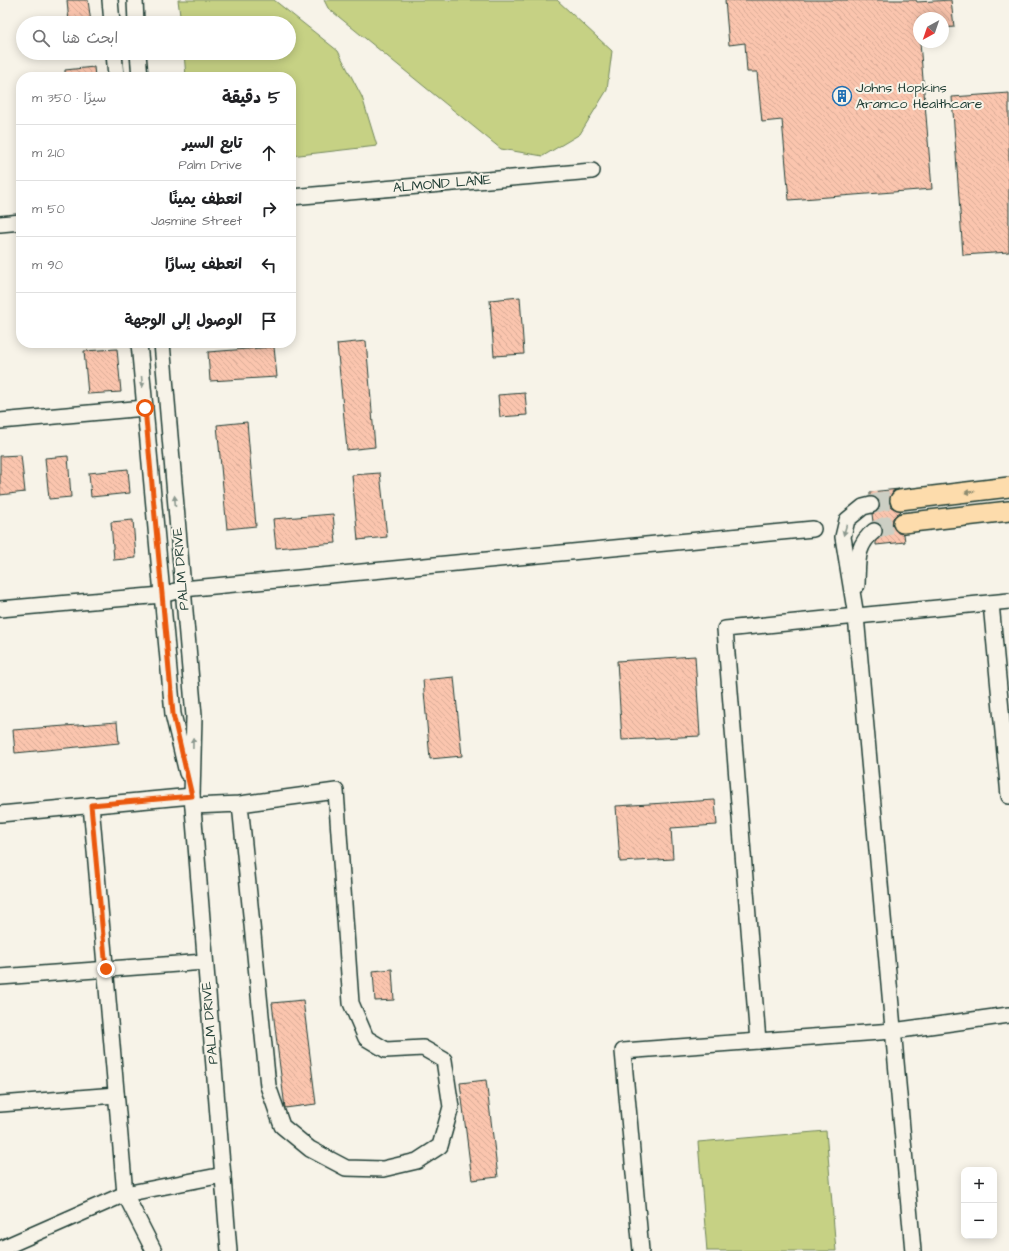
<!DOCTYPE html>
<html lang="ar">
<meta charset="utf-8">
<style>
body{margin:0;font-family:"Architects Daughter","Playpen Sans Arabic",sans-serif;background:#f6f6f6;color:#202124;direction:rtl}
.controls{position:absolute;right:12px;bottom:12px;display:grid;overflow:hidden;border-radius:8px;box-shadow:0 2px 10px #0003}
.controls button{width:36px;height:36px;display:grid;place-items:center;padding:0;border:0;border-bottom:1px solid #e0e0e0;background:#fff;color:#202124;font:20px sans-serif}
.compass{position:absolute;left:913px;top:12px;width:36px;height:36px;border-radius:50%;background:#fff;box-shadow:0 2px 10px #0003;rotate:220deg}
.stop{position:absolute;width:12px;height:12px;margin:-9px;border:3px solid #ea580c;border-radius:50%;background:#fff}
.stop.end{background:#ea580c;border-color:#fff;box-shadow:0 1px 4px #0008}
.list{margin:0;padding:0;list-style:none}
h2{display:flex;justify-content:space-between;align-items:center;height:52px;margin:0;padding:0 16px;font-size:17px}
h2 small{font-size:13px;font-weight:400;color:#757577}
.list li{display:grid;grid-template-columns:26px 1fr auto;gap:12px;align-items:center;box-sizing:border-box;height:56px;padding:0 16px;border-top:1px solid #e0e0e0}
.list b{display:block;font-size:15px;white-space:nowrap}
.list p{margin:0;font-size:13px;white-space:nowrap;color:#757577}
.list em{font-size:13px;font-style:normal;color:#757577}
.icon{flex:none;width:22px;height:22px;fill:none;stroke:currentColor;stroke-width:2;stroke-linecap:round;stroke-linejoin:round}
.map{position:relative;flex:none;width:1009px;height:1251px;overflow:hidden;direction:ltr}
.search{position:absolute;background:#fff;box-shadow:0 2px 10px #0003;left:16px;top:16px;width:280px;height:44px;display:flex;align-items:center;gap:10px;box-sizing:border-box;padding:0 14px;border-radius:22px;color:#757577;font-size:15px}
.panel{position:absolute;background:#fff;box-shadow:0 2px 10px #0003;left:16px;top:72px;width:280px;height:276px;border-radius:16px;direction:rtl}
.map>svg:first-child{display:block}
</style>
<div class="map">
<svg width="1009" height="1251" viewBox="0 0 1009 1251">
<defs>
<pattern id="building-back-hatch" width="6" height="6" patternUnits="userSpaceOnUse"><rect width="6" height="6" fill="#fbc5ae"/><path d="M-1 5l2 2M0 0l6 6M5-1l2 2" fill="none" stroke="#d7aa96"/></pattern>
</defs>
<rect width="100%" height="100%" fill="#f7f3e8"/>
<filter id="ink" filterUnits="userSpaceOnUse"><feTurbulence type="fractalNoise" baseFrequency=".025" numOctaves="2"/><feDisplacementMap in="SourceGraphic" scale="8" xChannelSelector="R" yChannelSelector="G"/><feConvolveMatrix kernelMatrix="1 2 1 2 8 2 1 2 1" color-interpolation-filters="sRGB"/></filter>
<g filter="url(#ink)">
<!-- grass -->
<g fill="#c6d184" stroke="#72875c">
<polygon points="178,0 274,0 338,51 362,97 377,146 291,156 291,77 186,77 184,53 289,53 289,23 181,23"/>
<polygon points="324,0 557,0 612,51 607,90 580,134 543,156 501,149 328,8"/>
<polygon points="826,1131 836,1251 707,1251 698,1142"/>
</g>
<!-- building -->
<g fill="url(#building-back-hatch)" stroke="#1f3d34">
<polygon points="67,0 88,0 91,23 69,23"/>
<polygon points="725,0 916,0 917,2 951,0 954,27 943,28 943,18 918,18 932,189 789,200 782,120 762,122 757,72 747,72 745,43 729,45"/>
<polygon points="94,67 95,77 65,77 65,70"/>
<polygon points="1009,93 1009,252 963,255 952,97"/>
<polygon points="520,297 524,354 494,356 490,300"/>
<polygon points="366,341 375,447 347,450 337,344"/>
<polygon points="274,347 277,377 210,381 208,352"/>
<polygon points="117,349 121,392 88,394 84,351"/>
<polygon points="525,393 527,415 500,417 498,395"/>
<polygon points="247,422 256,526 227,529 217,425"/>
<polygon points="21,455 25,492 0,495 0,456"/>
<polygon points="68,456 71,497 49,499 45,458"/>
<polygon points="128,469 130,493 91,497 89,473"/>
<polygon points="380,473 387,537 358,540 352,475"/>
<polygon points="899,489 893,491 889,501 891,507 901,511 893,518 892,525 898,533 904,534 905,542 876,545 876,542 882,534 883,529 880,525 873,522 872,514 878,511 880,503 877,498 870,496 870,492"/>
<polygon points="333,514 336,543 276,548 273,519"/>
<polygon points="133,520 136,558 114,560 111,522"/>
<polygon points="695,656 700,736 622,740 617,661"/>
<polygon points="454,677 462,756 430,759 423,680"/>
<polygon points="117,722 119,743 15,753 13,730"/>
<polygon points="715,800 717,825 671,828 673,859 620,862 616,806"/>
<polygon points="392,969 394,1000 375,1001 373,971"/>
<polygon points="303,1000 316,1104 285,1108 272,1003"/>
<polygon points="486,1080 498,1177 472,1180 460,1083"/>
</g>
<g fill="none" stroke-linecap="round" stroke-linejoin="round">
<!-- major-tunnel -->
<g stroke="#cccfc4" stroke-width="19" stroke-dasharray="19 10" stroke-linecap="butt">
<polyline points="871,505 883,501 900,500"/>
<polyline points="874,531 886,526 903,523"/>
</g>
<!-- minor casing -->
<g stroke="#1f3d34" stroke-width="18">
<g id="minor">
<polyline points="110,0 112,23"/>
<polyline points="135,0 136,23"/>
<polyline points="114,53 116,77"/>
<polyline points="138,53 140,77"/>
<polyline points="291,197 592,171"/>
<polyline points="0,224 21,222"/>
<polyline points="139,343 173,714 187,773"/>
<polyline points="162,343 194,716 192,796 229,1251"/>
<polyline points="0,421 145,408"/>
<polyline points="871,505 863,507 847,520 843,537 856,616 913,1251"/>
<path d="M857,585C858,563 855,546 874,531"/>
<polyline points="991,603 1009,796"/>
<polyline points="0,609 162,595 183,589 813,529"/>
<polyline points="91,805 125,1194 154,1251"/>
<polyline points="193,806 240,804 268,1086 282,1126 310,1149 346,1168 383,1169 417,1161 440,1146 451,1107 444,1060 423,1048 386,1050 366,1038 351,1003 336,791 240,804"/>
<polyline points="0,814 192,796"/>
<polyline points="0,977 205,962"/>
<polyline points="758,1041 725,629 1009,601"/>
<polyline points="0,1104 116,1095"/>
<polyline points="0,1249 125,1194 223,1175"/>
<polyline points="641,1251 623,1051 893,1031 1009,1015"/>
</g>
</g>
<!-- major casing -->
<g stroke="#1f3d34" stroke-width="22">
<g id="major">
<polyline points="900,500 1009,487"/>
<polyline points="903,523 1009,511"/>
</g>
</g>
<!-- minor -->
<use href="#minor" stroke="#f7f3e8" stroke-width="15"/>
<!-- major -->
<use href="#major" stroke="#fddcac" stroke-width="19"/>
</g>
<!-- one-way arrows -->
<defs><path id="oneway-solid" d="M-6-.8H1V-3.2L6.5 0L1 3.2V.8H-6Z"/></defs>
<g fill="#8b988e">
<use href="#oneway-solid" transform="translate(142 382) rotate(85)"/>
<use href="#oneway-solid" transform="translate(175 501) rotate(-95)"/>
<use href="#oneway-solid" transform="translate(845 530) rotate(106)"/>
<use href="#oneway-solid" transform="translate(193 743) rotate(-89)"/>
</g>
<use fill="#8e8c70" href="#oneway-solid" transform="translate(970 492) rotate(173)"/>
</g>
<g fill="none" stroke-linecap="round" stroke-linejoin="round" filter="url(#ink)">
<!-- route -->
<polyline stroke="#ea580c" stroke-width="5" points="106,969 91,805 192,796 173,714 145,408"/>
</g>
<!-- icons -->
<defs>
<g id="building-ring" transform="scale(1)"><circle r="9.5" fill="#f7f3e8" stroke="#1f6fb2" stroke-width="1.5"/><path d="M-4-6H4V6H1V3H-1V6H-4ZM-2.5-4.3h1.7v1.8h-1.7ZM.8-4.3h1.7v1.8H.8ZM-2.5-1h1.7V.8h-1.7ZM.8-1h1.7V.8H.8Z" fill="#1f6fb2"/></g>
</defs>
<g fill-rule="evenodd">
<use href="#building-ring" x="842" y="96"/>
</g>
<g text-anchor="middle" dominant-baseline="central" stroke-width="4" stroke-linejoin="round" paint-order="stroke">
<!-- poi labels -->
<g font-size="14" fill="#1f3d34" stroke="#f7f3e8" text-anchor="start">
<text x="856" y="88">Johns Hopkins<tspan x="856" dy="16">Aramco Healthcare</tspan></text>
</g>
<!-- street labels -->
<g font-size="14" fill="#1f3d34" stroke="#f7f3e8">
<text transform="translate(442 184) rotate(-5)">ALMOND LANE</text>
<text transform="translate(181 569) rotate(-95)">PALM DRIVE</text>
<text transform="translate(210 1023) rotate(-95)">PALM DRIVE</text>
</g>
</g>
</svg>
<div class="controls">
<button>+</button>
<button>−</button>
</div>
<svg class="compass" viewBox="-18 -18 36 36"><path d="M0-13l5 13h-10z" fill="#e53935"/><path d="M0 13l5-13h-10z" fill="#757577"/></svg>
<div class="stop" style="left:145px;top:408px"></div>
<div class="stop end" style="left:106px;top:969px"></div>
<div class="search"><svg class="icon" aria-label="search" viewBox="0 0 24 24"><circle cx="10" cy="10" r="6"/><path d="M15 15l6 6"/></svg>ابحث هنا</div>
<section class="panel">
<h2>5 دقيقة<small>سيرًا · 350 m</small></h2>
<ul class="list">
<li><svg class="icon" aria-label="ahead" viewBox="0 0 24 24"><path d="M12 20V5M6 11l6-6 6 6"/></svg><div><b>تابع السير</b><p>Palm Drive</p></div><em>210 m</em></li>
<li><svg class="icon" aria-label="right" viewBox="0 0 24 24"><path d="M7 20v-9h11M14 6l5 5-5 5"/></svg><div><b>انعطف يمينًا</b><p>Jasmine Street</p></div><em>50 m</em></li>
<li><svg class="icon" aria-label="left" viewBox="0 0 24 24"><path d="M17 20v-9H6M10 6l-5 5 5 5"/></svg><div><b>انعطف يسارًا</b></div><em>90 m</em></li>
<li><svg class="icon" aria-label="arrive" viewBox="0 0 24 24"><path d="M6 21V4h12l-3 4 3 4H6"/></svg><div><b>الوصول إلى الوجهة</b></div></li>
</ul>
</section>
</div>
